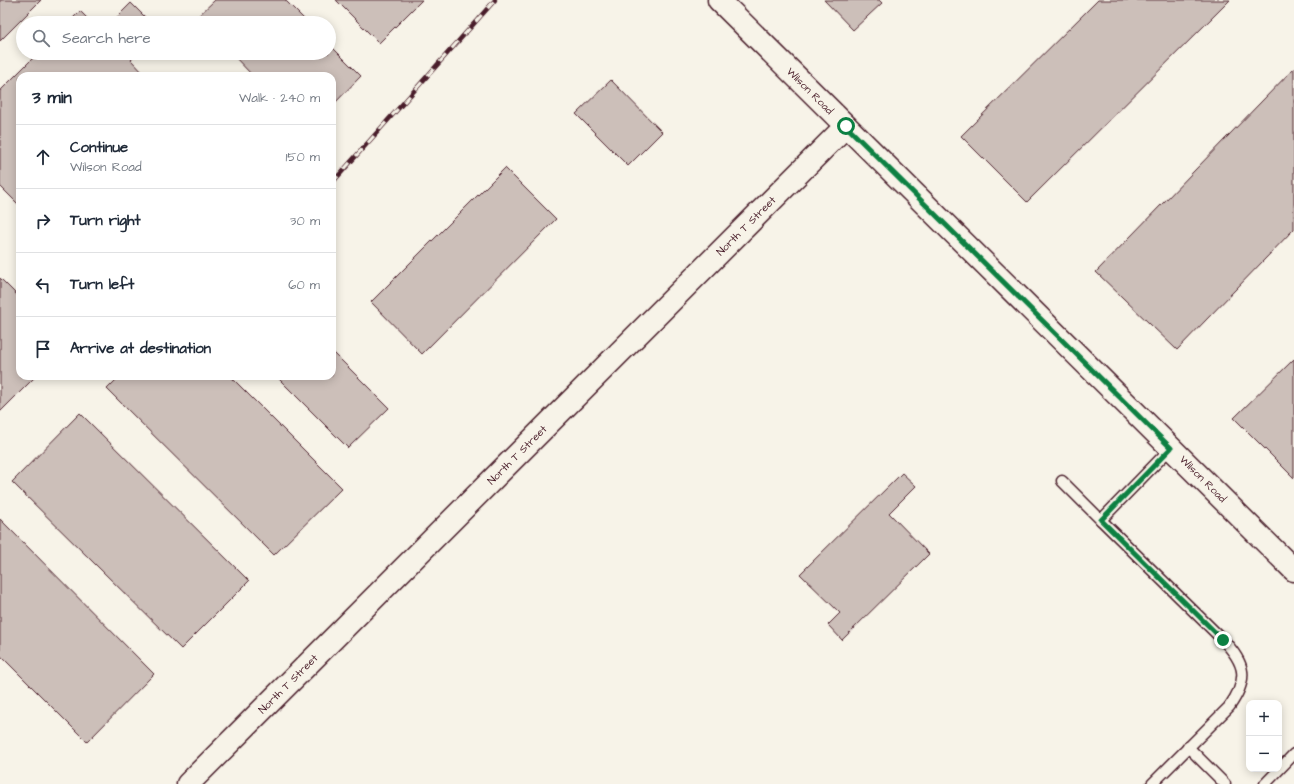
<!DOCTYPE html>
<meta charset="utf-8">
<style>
body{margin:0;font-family:"Architects Daughter",sans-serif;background:#f2f2f3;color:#1f2937}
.controls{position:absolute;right:12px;bottom:12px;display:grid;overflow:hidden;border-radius:8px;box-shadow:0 2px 10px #0003}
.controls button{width:36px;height:36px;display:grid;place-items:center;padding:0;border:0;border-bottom:1px solid #e0e1e3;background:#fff;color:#1f2937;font:20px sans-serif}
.stop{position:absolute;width:12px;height:12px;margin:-9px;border:3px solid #0b8043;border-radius:50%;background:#fff}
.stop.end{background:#0b8043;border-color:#fff;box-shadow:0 1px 4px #0008}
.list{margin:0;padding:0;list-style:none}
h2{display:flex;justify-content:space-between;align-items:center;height:52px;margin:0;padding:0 16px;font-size:17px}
h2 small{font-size:13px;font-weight:400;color:#747a83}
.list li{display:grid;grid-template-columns:26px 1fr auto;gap:12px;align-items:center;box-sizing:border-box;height:64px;padding:0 16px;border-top:1px solid #e0e1e3}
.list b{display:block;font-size:15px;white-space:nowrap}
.list p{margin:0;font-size:13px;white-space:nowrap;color:#747a83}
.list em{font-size:13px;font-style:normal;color:#747a83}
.icon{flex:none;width:22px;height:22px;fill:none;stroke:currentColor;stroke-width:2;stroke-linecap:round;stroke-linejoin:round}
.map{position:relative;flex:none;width:1294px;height:784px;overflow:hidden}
.search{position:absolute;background:#fff;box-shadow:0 2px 10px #0003;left:16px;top:16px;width:320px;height:44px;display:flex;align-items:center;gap:10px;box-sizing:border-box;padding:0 14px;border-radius:22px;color:#747a83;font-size:15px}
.panel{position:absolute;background:#fff;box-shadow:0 2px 10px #0003;left:16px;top:72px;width:320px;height:308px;border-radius:12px}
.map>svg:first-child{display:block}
</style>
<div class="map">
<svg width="1294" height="784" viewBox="0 0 1294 784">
<rect width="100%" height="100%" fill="#f7f3e8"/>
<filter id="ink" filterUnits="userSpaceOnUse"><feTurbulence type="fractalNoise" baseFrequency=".025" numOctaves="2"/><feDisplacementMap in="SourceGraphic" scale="8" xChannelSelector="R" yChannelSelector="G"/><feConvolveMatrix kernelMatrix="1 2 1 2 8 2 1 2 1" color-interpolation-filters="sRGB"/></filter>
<g filter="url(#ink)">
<!-- building -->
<g fill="#ccbfb9" stroke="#4a1f2b">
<polygon points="0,0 41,0 0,41"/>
<polygon points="215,0 285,0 308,23 201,23 196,18"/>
<polygon points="336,0 422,0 379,43"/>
<polygon points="824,0 879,0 882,3 853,30"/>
<polygon points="1098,0 1230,0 1027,202 961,136"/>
<polygon points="131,3 151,23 111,23"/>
<polygon points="80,11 92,23 68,23"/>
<polygon points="329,44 361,76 332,106 332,76 253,76 231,53 329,53"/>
<polygon points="38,53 138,53 131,60 146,76 20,76 20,206 0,186 0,91"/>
<polygon points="1294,68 1294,229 1177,350 1096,272"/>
<polygon points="611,80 662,132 628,166 576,114"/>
<polygon points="505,168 556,219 422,354 371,302"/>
<polygon points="0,278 20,298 20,376 36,376 0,412"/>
<polygon points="332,351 389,408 348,448 276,376 332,376"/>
<polygon points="1294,359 1294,478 1234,418"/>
<polygon points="120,376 230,376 342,488 274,555 107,389"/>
<polygon points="80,413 249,581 181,649 12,482"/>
<polygon points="902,473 916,486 889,513 929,554 842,640 828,625 840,613 800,574"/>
<polygon points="0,519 154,674 87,742 0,655"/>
</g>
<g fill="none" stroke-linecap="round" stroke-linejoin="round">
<!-- service casing -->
<g stroke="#4a1f2b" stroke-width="13">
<g id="service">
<polyline points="1062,481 1101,520 1171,448"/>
<path d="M1101,520L1223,640C1246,664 1249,679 1229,707L1152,784"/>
<polyline points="1188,747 1225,784"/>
<polyline points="1265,784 1294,754"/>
</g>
</g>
<!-- tertiary casing -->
<g stroke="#4a1f2b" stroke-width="25">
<g id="tertiary">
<polyline points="719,0 1294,570"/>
<polyline points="188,784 846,126"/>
</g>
</g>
<!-- service -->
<use href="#service" stroke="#f7f3e8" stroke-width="10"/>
<!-- tertiary -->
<use href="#tertiary" stroke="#f7f3e8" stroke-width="22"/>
<!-- rail casing -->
<g stroke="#4a1f2b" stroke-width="4.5">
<polyline id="rail" points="332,183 495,0"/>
</g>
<!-- rail -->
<use href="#rail" stroke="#f7f3e8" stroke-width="3" stroke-dasharray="9" stroke-linecap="butt"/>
</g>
</g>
<g fill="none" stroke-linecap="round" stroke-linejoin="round" filter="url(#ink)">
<!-- route -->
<polyline stroke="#0b8043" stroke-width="5" points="846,126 1171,448 1101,520 1223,640"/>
</g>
<g text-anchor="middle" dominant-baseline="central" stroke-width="3" stroke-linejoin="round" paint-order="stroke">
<!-- street labels -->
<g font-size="11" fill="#4a1f2b" stroke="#f7f3e8">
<text transform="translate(810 91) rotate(45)">Wilson Road</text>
<text transform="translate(746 226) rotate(-45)">North T Street</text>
<text transform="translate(517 455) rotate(-45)">North T Street</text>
<text transform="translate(1203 479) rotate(45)">Wilson Road</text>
<text transform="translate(288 684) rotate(-45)">North T Street</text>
</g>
</g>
</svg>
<div class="controls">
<button>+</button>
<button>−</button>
</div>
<div class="stop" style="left:846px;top:126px"></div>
<div class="stop end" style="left:1223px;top:640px"></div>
<div class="search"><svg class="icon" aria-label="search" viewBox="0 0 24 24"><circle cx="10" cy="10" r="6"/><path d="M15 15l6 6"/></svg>Search here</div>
<section class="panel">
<h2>3 min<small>Walk · 240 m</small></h2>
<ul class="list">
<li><svg class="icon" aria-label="ahead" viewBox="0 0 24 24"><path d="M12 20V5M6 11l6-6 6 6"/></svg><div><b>Continue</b><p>Wilson Road</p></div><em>150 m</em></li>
<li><svg class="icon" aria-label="right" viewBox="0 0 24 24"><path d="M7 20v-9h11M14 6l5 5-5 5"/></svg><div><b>Turn right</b></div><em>30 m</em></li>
<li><svg class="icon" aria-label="left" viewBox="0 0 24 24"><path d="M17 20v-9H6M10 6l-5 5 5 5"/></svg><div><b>Turn left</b></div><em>60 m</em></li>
<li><svg class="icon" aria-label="arrive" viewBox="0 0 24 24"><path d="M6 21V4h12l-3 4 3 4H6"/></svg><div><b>Arrive at destination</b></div></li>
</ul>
</section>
</div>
